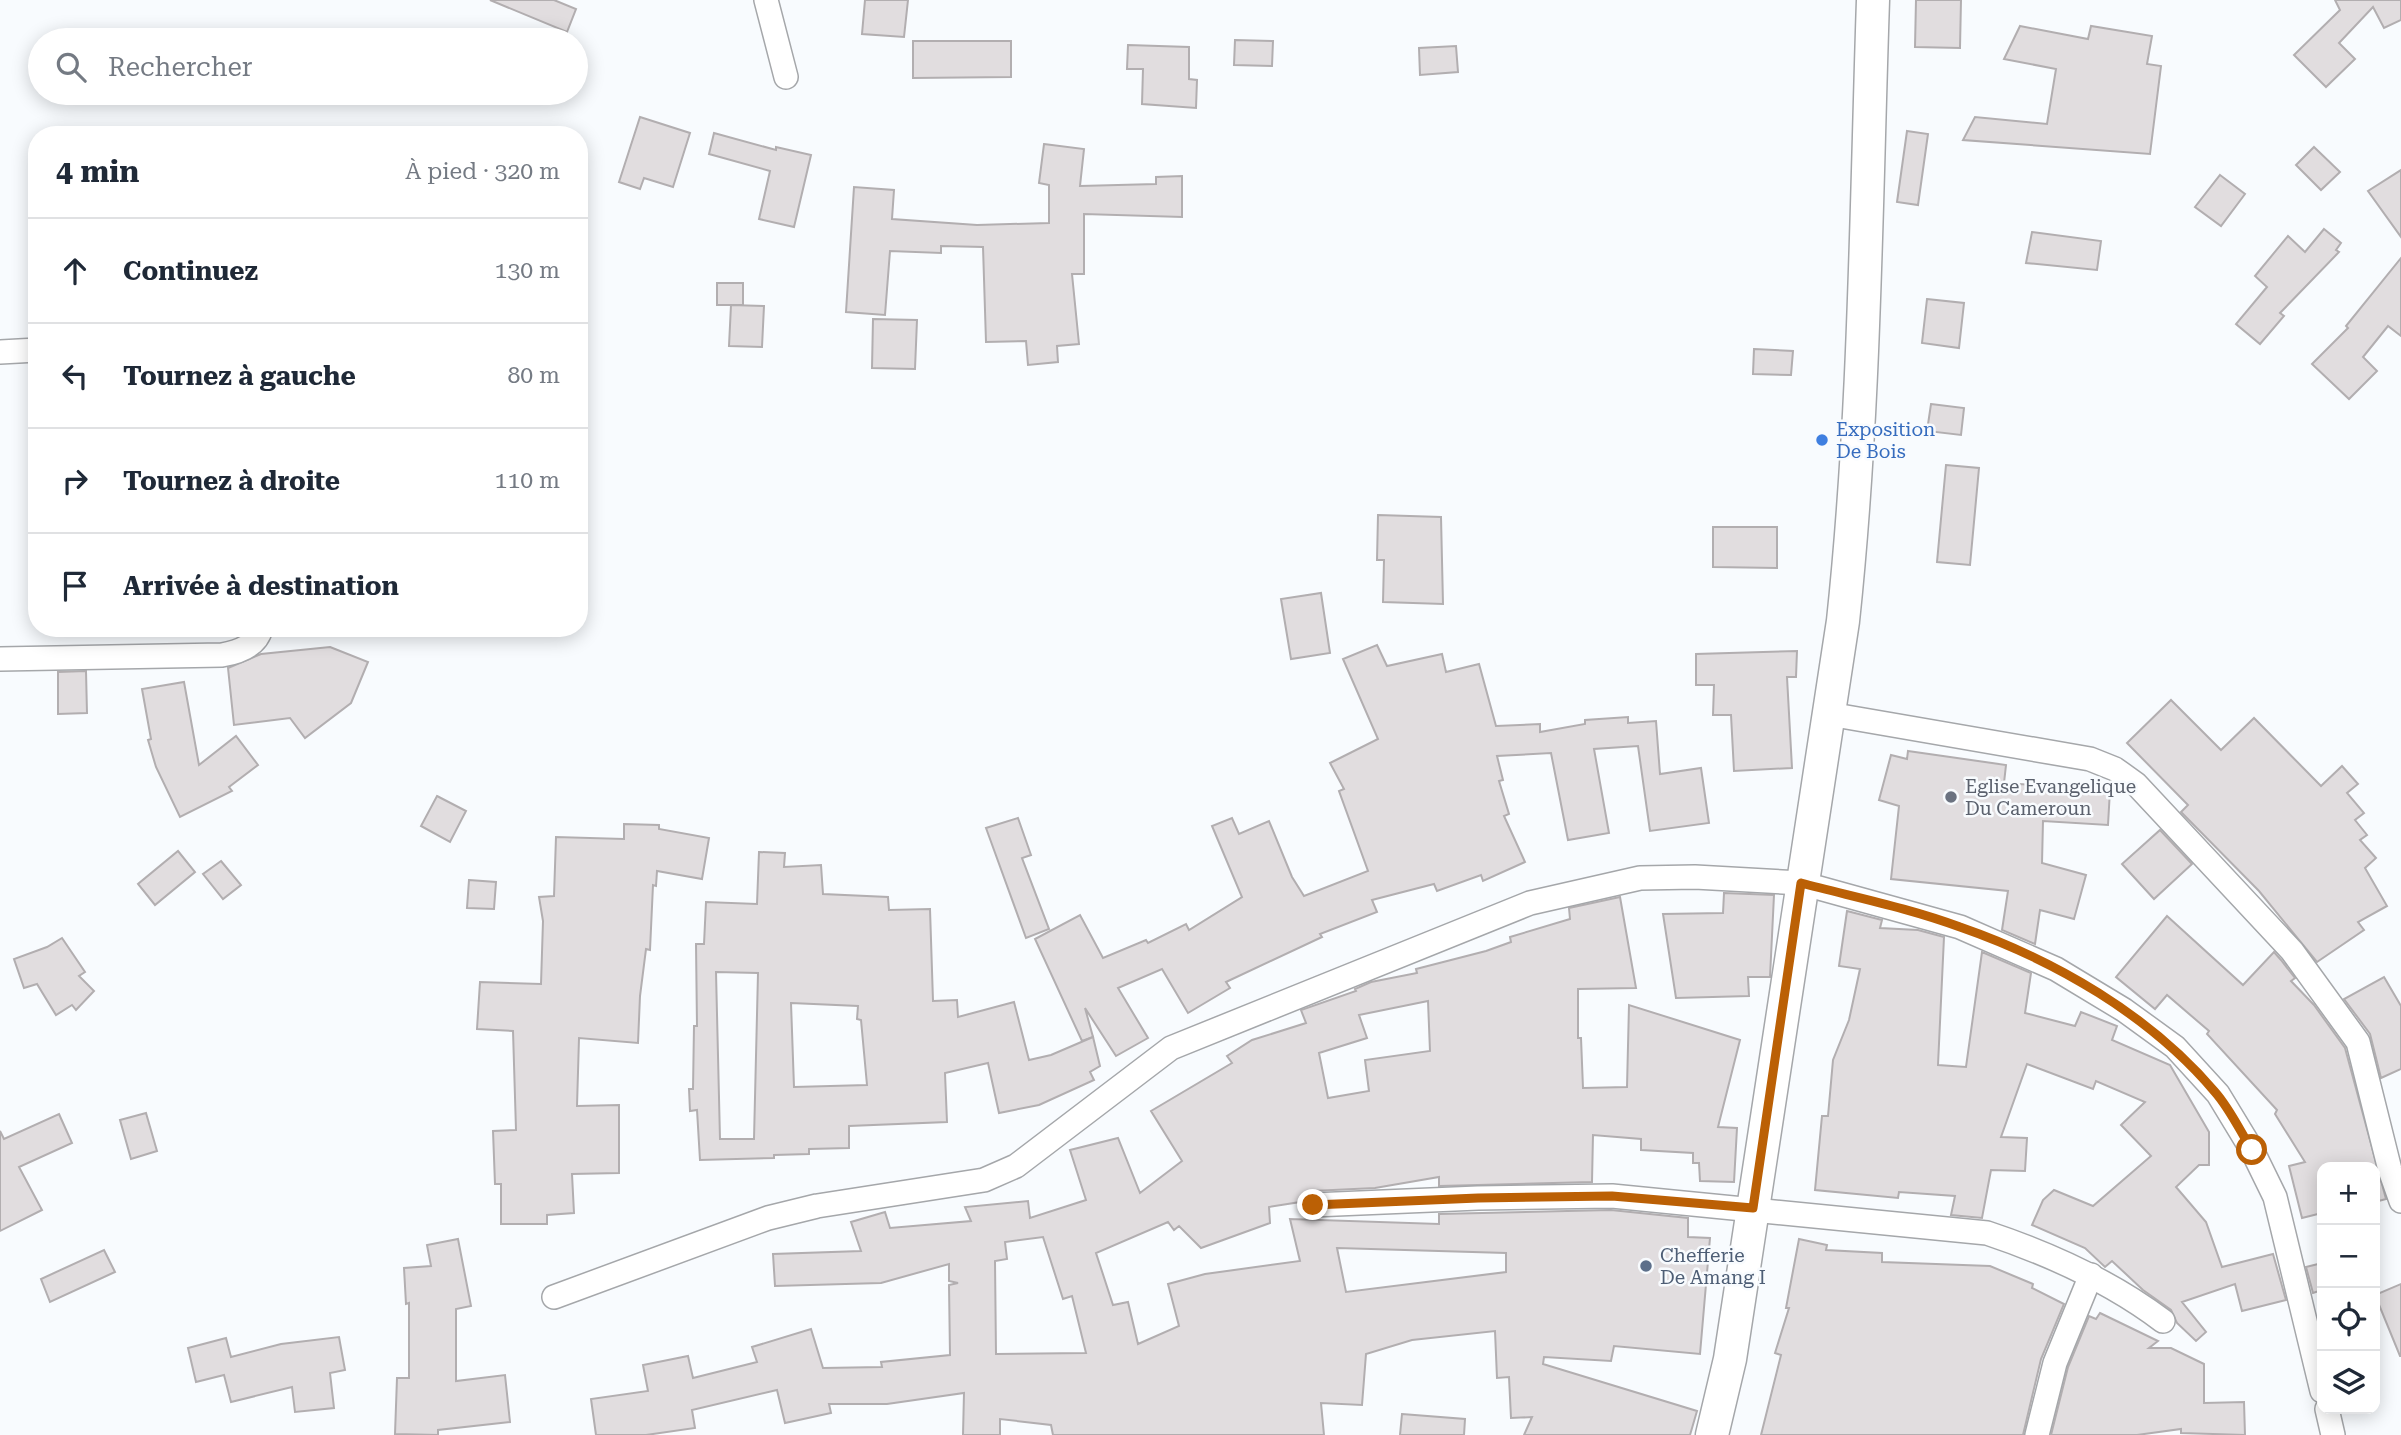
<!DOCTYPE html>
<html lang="fr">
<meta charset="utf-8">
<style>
body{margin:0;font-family:"Roboto Serif",serif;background:#f6f6f7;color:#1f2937}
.controls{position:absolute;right:21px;bottom:21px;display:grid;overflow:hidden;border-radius:14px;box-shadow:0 4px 18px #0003}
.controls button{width:63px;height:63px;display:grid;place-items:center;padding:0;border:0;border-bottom:2px solid #e0e1e3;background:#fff;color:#1f2937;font:35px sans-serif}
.stop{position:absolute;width:21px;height:21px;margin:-16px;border:5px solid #bb6005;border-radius:50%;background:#fff}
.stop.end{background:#bb6005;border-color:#fff;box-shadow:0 2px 7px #0008}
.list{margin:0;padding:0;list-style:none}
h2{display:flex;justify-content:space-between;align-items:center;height:91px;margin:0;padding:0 28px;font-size:30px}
h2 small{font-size:23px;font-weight:400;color:#747a83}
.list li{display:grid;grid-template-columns:46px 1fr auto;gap:21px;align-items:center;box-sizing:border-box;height:105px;padding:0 28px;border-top:2px solid #e0e1e3}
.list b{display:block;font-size:26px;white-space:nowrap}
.list em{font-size:23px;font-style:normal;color:#747a83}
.icon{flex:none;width:38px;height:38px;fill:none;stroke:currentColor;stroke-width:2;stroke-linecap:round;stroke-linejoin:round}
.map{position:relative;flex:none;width:2401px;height:1435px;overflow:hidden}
.search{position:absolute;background:#fff;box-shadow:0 4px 18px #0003;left:28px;top:28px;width:560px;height:77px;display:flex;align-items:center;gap:18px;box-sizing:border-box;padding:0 24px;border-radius:38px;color:#747a83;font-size:26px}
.panel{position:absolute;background:#fff;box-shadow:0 4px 18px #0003;left:28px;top:126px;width:560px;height:511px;border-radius:28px}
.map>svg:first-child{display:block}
</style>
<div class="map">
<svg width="2401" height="1435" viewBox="0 0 2401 1435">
<rect width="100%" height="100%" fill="#f8fbfe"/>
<!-- building -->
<g fill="#e1dddf" stroke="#b2aeb0" stroke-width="2" fill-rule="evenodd">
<polygon points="490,0 554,0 576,9 567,32"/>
<polygon points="865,0 908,0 904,37 862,34"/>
<polygon points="1916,0 1961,0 1960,48 1915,47"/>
<polygon points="2335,0 2401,0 2401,20 2384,28 2373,7 2339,43 2355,59 2326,87 2294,55 2340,10"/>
<polygon points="2020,26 2088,39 2091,26 2152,36 2147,64 2161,66 2150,154 1963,140 1975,117 2047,124 2056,69 2004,59"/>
<polygon points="1235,40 1273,41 1272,66 1234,65"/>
<polygon points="913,41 1011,41 1011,77 913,78"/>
<polygon points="1128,45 1189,47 1189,79 1197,80 1196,108 1142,104 1143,69 1127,69"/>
<polygon points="1456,46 1458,72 1420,75 1419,48"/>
<polygon points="640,117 690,133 673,187 644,178 640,189 619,182"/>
<polygon points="1907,131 1928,134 1918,205 1897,202"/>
<polygon points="714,133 776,150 776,147 811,155 794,227 759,219 770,171 709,154"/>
<polygon points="1044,144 1084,149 1080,186 1156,184 1156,177 1182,176 1182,217 1084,214 1084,274 1072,274 1079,344 1057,346 1058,362 1028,365 1026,341 986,342 983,247 941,246 941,253 890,251 885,315 846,312 854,187 894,190 892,219 977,225 1049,223 1049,185 1039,183"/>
<polygon points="2314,147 2340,172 2321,190 2296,165"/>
<polygon points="2401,170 2401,237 2368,191"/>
<polygon points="2220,175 2245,194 2221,226 2195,207"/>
<polygon points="2324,229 2341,243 2336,250 2339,252 2280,313 2284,316 2260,344 2236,324 2267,287 2255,276 2288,236 2305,252"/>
<polygon points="2032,232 2101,241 2097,270 2026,263"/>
<polygon points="2401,258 2401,336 2388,326 2363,357 2377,371 2349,399 2312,364 2348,328 2346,326"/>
<rect x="717" y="283" width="26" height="22"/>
<polygon points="1927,299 1964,303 1959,348 1922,343"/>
<polygon points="731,305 764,306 762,347 729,346"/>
<polygon points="873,319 917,320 915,369 872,368"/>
<polygon points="1754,349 1793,351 1791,375 1753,374"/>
<polygon points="1931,404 1964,408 1961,435 1927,431"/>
<polygon points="1946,465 1979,468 1970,565 1937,562"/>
<polygon points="1378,515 1441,517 1443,604 1383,602 1384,560 1377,560"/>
<polygon points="1713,527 1777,527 1777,568 1713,567"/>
<polygon points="1321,593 1330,653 1291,659 1281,599"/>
<polygon points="1377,645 1387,666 1442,654 1446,672 1479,664 1496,726 1540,724 1540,732 1585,724 1585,720 1628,717 1628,723 1656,721 1660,774 1701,768 1709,823 1650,831 1638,746 1594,749 1609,833 1568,840 1551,753 1497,756 1503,780 1499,781 1509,814 1504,816 1525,862 1483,881 1481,875 1437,891 1434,884 1372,900 1377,912 1320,934 1322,937 1226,982 1230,988 1188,1013 1162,969 1118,988 1148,1038 1116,1056 1085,1008 1093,1037 1082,1041 1035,939 1080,915 1103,958 1146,940 1148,943 1186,924 1189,930 1242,897 1212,826 1232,818 1239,834 1269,821 1292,877 1304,896 1368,871 1339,791 1344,789 1330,763 1378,739 1343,659"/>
<polygon points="330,647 368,662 351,703 305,738 290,718 234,725 228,668 261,654"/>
<polygon points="1797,651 1796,677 1787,677 1792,768 1734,771 1731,715 1713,715 1714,685 1696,685 1696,654"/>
<polygon points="86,671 87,713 58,714 58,672"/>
<polygon points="184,682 199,765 236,736 258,765 229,787 232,791 180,817 156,767 148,740 151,739 142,689"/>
<polygon points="2171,700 2221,750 2254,718 2321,786 2342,766 2358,784 2347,793 2364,813 2355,820 2367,835 2360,840 2376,858 2365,868 2387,906 2358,922 2364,930 2317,962 2259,891 2181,812 2188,805 2127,743"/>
<polygon points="1908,751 2006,765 2004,783 2110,790 2108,825 2043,821 2042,863 2086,875 2074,919 2040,910 2035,944 2002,930 2008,891 1891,879 1899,806 1879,800 1891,755 1907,759"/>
<polygon points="437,796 466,811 450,842 421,826"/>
<polygon points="1018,818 1031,855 1022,858 1049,929 1026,938 986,828"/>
<polygon points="624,824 659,825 659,829 709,838 702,879 657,871 656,886 653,885 650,950 646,949 640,996 638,1043 579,1038 577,1106 619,1105 619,1173 572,1174 574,1213 547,1215 547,1224 501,1224 501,1184 495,1184 493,1131 516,1130 513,1031 477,1029 480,982 541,984 543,921 539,897 554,896 556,837 624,839"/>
<polygon points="2160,830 2192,864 2154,899 2122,864"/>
<polygon points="178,851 195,872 155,905 138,884"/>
<path d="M759,852L785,853L784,867L821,865L823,894L888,897L889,910L930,909L933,1001L957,1000L958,1017L1014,1002L1029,1060L1051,1055L1093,1037L1100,1066L1090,1072L1094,1080L1039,1105L999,1113L988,1063L945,1073L947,1122L849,1126V1148L809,1149V1154L774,1155V1158L700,1160L697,1110L690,1111L689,1089H693L694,1026H697L696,944H704L706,902L757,904ZM716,972L758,973L754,1139H720ZM791,1003L858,1006L857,1019L861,1020L867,1085L794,1087Z"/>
<polygon points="221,861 241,885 223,899 203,874"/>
<polygon points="469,880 496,882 494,909 467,908"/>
<polygon points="1724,893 1774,895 1770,977 1748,977 1749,996 1676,998 1663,914 1723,913"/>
<path d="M1620,897L1636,988L1578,989V1038H1581L1583,1088L1627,1087L1629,1005L1740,1040L1718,1127L1737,1128L1734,1182L1700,1181L1699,1163H1693V1153L1641,1150V1139L1593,1135L1592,1182L1439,1186V1177L1375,1188L1312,1191L1305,1194L1300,1202L1269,1207L1270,1223L1201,1248L1179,1226L1174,1230L1168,1222L1096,1253L1113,1305L1128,1302L1138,1344L1179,1326L1168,1284L1205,1274L1300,1261L1290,1219L1439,1224V1214L1611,1210L1688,1218V1237L1710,1238L1700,1354L1614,1346L1611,1361L1544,1357L1543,1364L1697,1411L1690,1435H1524L1532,1417L1511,1418L1509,1377L1497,1378L1495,1331L1412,1340L1366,1354L1362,1405L1321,1403L1324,1435H1053L1051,1425L1000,1419V1435H963L964,1393L887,1404H829L831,1413L785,1423L777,1390L692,1410L695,1428L646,1435H596L591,1399L648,1391L643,1365L688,1356L693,1378L757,1362L752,1347L811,1329L823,1368L882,1367L881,1362L950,1355L949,1285L958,1283L949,1281V1264L881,1283L775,1286L773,1254L861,1251L851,1222L885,1212L890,1228L971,1221L965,1207L1028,1201L1030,1218L1086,1200L1070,1150L1118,1138L1140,1193L1182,1161L1151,1111L1232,1063L1227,1056L1252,1040L1306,1023L1301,1010L1356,991L1355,989L1371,982L1417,973L1416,969L1486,951L1511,942L1510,937L1570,919L1569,908ZM1428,1001L1430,1051L1365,1060L1369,1091L1328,1098L1319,1053L1367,1038L1359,1015ZM1043,1237L1063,1299L1072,1296L1086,1353L996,1354L995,1261L1007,1259L1005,1242ZM1337,1248L1506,1253V1272L1346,1292Z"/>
<polygon points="1847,911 1882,920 1880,928 1918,930 1944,937 1938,1065 1966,1067 1982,952 2031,973 2025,1013 2075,1026 2081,1012 2117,1026 2112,1040 2170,1065 2209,1132 2209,1165 2199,1165 2176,1187 2206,1222 2222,1267 2273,1254 2286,1300 2242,1311 2235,1284 2182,1302 2206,1332 2196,1341 2177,1323 2171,1310 2143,1290 2112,1261 2105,1267 2085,1248 2032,1225 2043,1200 2054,1190 2093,1206 2151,1156 2121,1125 2145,1102 2096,1081 2093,1089 2027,1064 2001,1137 2027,1138 2025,1171 1991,1170 1982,1218 1951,1215 1955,1196 1899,1192 1898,1198 1815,1190 1822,1116 1828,1116 1833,1060 1849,1020 1860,969 1839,966"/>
<polygon points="2167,916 2243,985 2274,952 2281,960 2295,978 2291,981 2314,1005 2345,1048 2386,1199 2375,1202 2375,1167 2322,1167 2322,1213 2302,1218 2289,1166 2305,1162 2275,1114 2277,1110 2207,1034 2209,1031 2167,995 2155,1009 2116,977"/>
<polygon points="62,938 85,972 79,976 94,991 76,1010 72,1005 56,1015 37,984 24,988 14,959 47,947"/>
<polygon points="2384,977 2401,1006 2401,1069 2381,1078 2370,1034 2344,999"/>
<polygon points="146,1113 157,1151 131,1159 120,1120"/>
<polygon points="59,1114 72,1143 19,1167 42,1210 0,1231 0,1131 4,1139"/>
<polygon points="458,1239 471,1306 456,1309 456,1381 505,1375 510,1422 438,1430 438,1435 395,1434 397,1378 409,1378 409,1303 406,1304 404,1268 431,1266 427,1245"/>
<polygon points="1799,1239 1827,1245 1826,1250 1882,1253 1882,1262 1990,1266 2033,1284 2032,1288 2064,1304 2041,1359 2023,1435 1761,1435 1781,1355 1775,1353 1789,1308 1786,1308"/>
<polygon points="104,1250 115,1272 50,1302 41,1279"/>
<polygon points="2322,1263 2322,1290 2313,1293 2306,1267"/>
<polygon points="2401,1284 2401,1356 2400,1356 2375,1295"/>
<polygon points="2100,1313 2158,1341 2149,1348 2171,1348 2204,1364 2204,1403 2244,1402 2245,1435 2181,1433 2181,1429 2137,1435 2051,1435 2068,1367 2089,1316 2096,1319"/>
<polygon points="339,1337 345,1370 330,1373 334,1408 295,1412 292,1387 231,1402 224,1375 196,1382 188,1348 226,1338 231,1357 281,1344"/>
<polygon points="1402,1414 1465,1419 1464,1435 1400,1435"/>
</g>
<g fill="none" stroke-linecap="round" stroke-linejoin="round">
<!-- street casing -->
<g stroke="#a5a7aa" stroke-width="26">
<g id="street">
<polyline points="766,0 786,77"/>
<polyline points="0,352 37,350"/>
<path d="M0,659L222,655C239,652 257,646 261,628"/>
<polyline points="1829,714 2090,759 2115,769 2136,784 2292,951 2358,1042 2390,1170 2401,1201"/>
<path d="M1313,1205L1478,1198L1612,1196L1987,1233C2050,1254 2110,1281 2163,1321"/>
<polyline points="554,1297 768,1218 817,1206 984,1180 1016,1166 1171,1048 1530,903 1640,878 1695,877 1801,883 1960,927 2056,969 2124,1010 2175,1047 2218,1094 2252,1150 2275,1197 2322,1391"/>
<polyline points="2327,1409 2333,1435"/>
<polyline points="2037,1435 2055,1363 2091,1275"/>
</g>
</g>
<!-- secondary casing -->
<g stroke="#a5a7aa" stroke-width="35">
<path id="secondary" d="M1712,1435L1730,1359L1843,621C1865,415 1866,207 1873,0"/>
</g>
<!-- street -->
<use href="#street" stroke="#fff" stroke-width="23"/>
<!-- secondary -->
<use href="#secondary" stroke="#fff" stroke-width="32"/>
</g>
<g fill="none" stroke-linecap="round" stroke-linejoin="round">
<!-- route -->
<path stroke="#bb6005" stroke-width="9" d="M1313,1205L1478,1198L1612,1196L1753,1208L1801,883C1854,897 1909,908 1960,927C2055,960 2150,1015 2215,1092C2230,1109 2240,1131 2252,1150"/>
</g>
<!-- markers -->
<circle fill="#3f7fe0" stroke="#f8fbfe" stroke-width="2.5" cx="1822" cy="440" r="7"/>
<circle fill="#6b7280" stroke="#f8fbfe" stroke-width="2.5" cx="1951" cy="797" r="7"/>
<circle fill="#5c6f8a" stroke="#f8fbfe" stroke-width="2.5" cx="1646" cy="1266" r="7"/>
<g text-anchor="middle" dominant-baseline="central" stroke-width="5" stroke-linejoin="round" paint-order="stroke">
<!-- shop labels -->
<g font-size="19" fill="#366cbe" stroke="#f8fbfe" text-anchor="start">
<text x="1836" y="429">Exposition<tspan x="1836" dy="22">De Bois</tspan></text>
</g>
<!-- worship labels -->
<g font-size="19" fill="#5b616d" stroke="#f8fbfe" text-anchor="start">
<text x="1965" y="786">Eglise Evangelique<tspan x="1965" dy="22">Du Cameroun</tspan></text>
</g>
<!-- service labels -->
<g font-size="19" fill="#4e5e75" stroke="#f8fbfe" text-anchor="start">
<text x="1660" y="1255">Chefferie<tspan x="1660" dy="22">De Amang I</tspan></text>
</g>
</g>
</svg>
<div class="controls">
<button>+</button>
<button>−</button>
<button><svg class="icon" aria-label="locate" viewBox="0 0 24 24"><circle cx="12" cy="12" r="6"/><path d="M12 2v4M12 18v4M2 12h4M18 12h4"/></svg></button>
<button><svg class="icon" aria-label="layers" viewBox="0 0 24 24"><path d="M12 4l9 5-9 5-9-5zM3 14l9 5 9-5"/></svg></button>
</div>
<div class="stop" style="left:2252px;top:1150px"></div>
<div class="stop end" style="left:1313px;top:1205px"></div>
<div class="search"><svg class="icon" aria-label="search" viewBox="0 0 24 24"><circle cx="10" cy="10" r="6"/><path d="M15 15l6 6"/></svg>Rechercher</div>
<section class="panel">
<h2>4 min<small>À pied · 320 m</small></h2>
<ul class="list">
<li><svg class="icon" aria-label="ahead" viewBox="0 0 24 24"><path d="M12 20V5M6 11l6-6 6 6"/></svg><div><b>Continuez</b></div><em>130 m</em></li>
<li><svg class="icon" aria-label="left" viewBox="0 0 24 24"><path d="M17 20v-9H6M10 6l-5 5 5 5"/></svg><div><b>Tournez à gauche</b></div><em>80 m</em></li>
<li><svg class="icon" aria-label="right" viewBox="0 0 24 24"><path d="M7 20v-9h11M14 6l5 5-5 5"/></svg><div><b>Tournez à droite</b></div><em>110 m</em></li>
<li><svg class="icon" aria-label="arrive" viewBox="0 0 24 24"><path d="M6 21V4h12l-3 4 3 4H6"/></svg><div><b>Arrivée à destination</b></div></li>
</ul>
</section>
</div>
